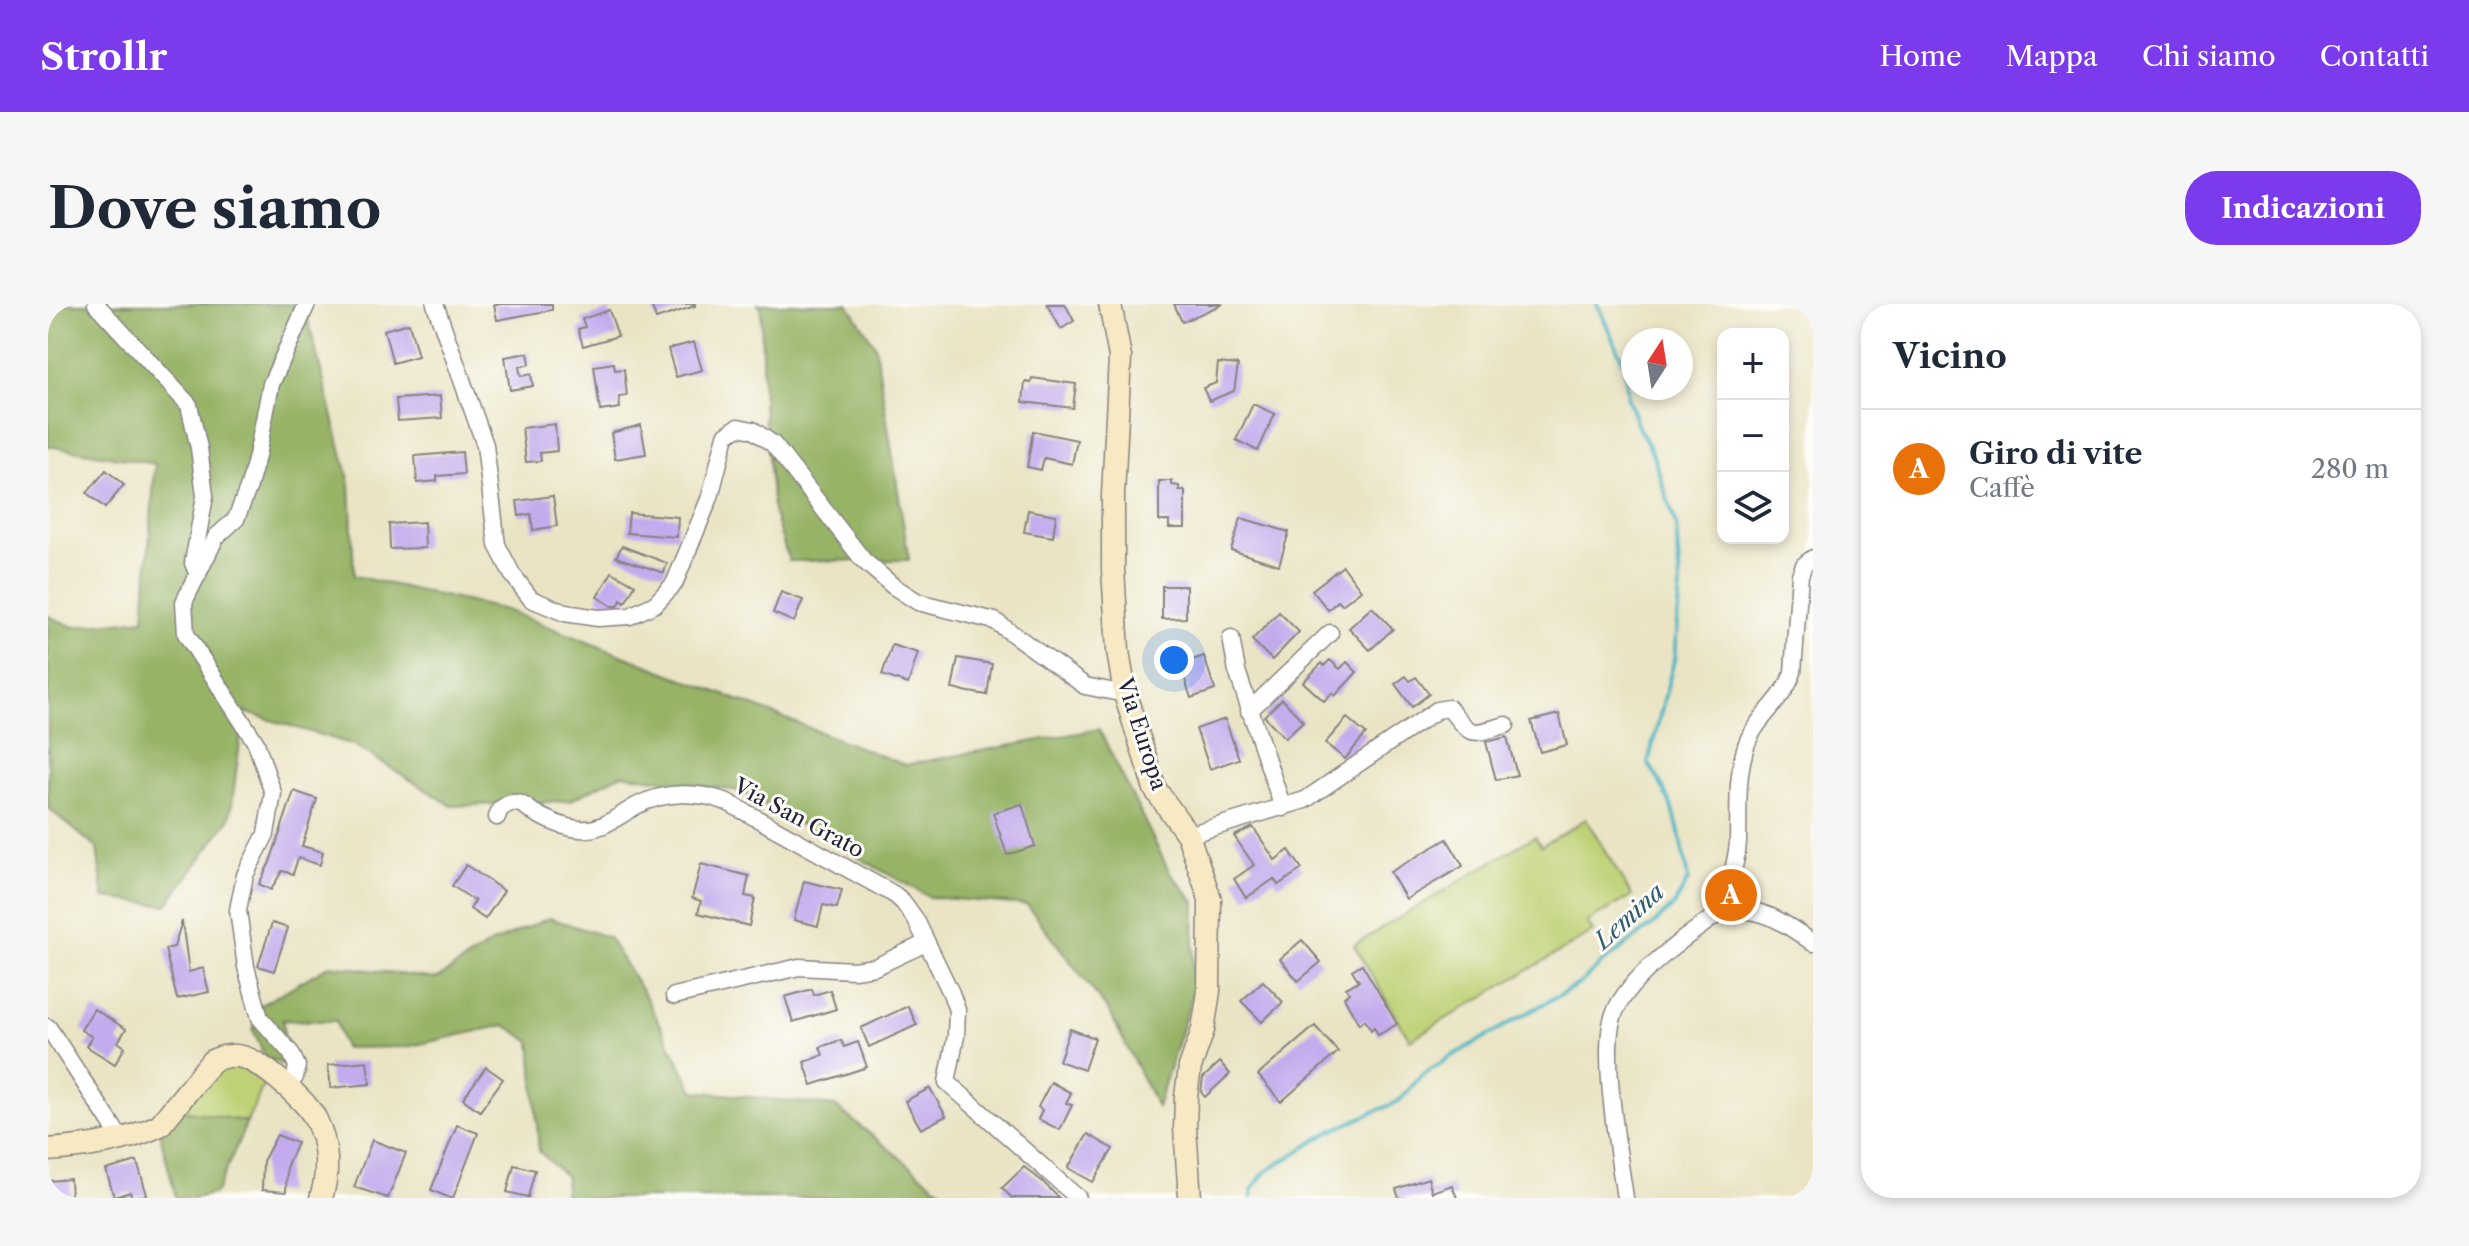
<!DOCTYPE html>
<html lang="it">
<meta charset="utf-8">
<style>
body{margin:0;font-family:"Libre Caslon Text",serif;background:#f6f6f7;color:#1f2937}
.controls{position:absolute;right:24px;top:24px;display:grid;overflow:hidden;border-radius:16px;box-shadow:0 4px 12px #0003}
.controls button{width:72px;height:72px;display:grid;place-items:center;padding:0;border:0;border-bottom:2px solid #e0e1e3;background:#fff;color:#1f2937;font:40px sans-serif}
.compass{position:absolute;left:1573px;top:24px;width:72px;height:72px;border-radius:50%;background:#fff;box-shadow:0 4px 12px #0003;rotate:12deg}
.you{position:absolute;left:1126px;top:356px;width:28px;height:28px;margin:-20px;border:6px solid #fff;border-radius:50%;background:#1a73e8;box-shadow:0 0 0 12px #1a73e833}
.badge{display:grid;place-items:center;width:52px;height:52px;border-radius:50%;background:#7c3aed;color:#fff;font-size:26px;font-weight:700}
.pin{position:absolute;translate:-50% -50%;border:4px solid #fff;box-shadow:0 2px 8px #0006}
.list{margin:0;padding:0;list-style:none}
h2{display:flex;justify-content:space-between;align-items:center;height:104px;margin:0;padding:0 32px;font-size:34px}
h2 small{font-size:26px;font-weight:400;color:#747a83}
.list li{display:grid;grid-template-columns:52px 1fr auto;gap:24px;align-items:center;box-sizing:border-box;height:120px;padding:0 32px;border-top:2px solid #e0e1e3}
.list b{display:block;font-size:30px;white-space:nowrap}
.list p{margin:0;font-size:26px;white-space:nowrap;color:#747a83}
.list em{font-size:26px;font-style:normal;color:#747a83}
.icon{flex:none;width:44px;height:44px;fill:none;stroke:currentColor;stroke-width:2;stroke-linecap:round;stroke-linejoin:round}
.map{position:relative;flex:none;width:1765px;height:894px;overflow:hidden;border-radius:32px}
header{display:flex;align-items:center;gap:48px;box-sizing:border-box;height:112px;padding:0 40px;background:#7c3aed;color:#fff}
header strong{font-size:38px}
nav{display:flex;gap:44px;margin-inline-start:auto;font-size:28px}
.intro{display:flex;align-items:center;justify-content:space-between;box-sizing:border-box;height:192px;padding:0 48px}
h1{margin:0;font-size:56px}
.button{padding:20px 36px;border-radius:32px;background:#7c3aed;color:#fff;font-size:28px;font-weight:700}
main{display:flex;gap:48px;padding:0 48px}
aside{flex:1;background:#fff;border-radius:32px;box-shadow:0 4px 12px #0003}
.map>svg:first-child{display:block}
</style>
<header>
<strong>Strollr</strong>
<nav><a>Home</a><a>Mappa</a><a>Chi siamo</a><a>Contatti</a></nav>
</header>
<div class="intro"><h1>Dove siamo</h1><a class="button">Indicazioni</a></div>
<main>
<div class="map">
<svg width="1765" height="894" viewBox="0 0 1765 894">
<rect width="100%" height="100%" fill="#fdfcf7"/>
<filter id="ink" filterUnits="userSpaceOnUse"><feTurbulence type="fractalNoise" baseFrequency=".0125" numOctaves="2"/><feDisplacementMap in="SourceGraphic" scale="16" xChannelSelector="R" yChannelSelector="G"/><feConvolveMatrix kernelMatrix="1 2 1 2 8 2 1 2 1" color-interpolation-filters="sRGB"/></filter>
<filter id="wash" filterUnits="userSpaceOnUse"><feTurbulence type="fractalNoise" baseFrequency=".006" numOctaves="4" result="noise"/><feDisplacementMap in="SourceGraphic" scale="32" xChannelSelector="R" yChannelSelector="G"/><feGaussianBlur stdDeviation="1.8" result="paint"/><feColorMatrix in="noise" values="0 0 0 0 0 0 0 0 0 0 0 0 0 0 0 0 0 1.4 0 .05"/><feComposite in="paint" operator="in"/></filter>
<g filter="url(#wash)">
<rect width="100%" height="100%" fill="#eae4c4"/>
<!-- green -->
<g fill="#bed174" stroke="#707a58" stroke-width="2">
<polygon points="1538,515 1584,592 1539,618 1545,628 1362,736 1306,641 1487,532 1493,542"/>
<polygon points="196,761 217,777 199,818 134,806 173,763"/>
</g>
<!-- forest -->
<g fill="#96b366" stroke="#5c6a50" stroke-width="2">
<polygon points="0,0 256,0 302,180 306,272 457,306 857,461 1051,425 1121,567 1147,598 1144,692 1109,803 1062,709 979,601 881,593 692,487 574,470 521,497 404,502 306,441 196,408 182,514 119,601 56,594 49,544 0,504 0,312 26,323 96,315 107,160 0,142"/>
<polygon points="710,0 800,0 827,41 861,256 741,257 725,207 715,99 713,4"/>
<polygon points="501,614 560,633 596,690 646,787 787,802 885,880 910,894 516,894 518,873 491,847 483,738 457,721 358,743 296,744 288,717 235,716 236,733 254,769 217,753 205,726 213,701 282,661 389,675 442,640"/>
<polygon points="134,806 199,818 168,889 146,894 128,894 111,826"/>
</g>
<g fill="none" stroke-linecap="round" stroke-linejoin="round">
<!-- stream -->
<path stroke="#46b3c1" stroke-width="4" d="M1204,894V886L1216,869L1281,828L1351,797L1373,772L1402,753L1531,680L1554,659L1605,621L1626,601L1640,576C1632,529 1628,499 1600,459L1626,356L1632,280L1628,221L1603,145L1590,123L1580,95L1577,62L1549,0"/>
</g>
<g id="blocks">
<!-- building -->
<g fill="#c3abed">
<polygon points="446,0 504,0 504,6 449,16"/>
<polygon points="603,0 647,0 647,2 608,15"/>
<polygon points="999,0 1017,0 1026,17 1013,25"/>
<polygon points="1126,0 1175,0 1134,18"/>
<polygon points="561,6 570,32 535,42 530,25 537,23 534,15"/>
<polygon points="361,19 370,52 345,59 336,26"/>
<polygon points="646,38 654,66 628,73 620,45"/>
<polygon points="480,49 482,60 471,63 473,72 483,70 485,82 462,86 457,53"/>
<polygon points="566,59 567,66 576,65 579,92 571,93 572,104 552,107 546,62"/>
<polygon points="1170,59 1190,61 1186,87 1161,97 1155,84 1168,79"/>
<polygon points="984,74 1028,80 1025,104 975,98 977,78 983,79"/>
<polygon points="392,92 394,114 350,117 348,95"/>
<polygon points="1205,100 1227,110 1210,147 1188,136"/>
<polygon points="507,120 509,147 492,149 493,157 478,158 474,124"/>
<polygon points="593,121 598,150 567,155 563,129"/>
<polygon points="985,127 1029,136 1024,160 996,154 993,166 979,163"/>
<polygon points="414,148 416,170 389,172 389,177 369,179 367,152"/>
<polygon points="58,166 76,181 57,204 39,189"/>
<polygon points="1111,177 1124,177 1124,181 1131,182 1131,187 1137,187 1137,224 1121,224 1121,217 1111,217"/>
<polygon points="505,192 509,222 485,226 483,210 471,212 469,197"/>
<polygon points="980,206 1008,211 1005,233 976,228"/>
<polygon points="581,209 630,213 629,233 579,229"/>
<polygon points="1193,214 1241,228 1231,261 1183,246"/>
<polygon points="376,218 377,244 342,245 341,220"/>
<polygon points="574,242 619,259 616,269 568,253"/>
<polygon points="1295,262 1313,286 1294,301 1290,297 1280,306 1264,286"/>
<polygon points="564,268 587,281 577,299 573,296 570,302 564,302 549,293"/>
<polygon points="1114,282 1138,282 1138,314 1114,315"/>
<polygon points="733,288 755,296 746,318 725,309"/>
<polygon points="1324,303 1345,325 1322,346 1301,324"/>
<polygon points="1231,308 1251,328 1224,356 1204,336"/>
<polygon points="844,341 870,349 860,380 834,371"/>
<polygon points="1156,352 1167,386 1143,394 1132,360"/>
<polygon points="910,354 944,360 939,391 904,385"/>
<polygon points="1282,356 1292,365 1299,358 1309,368 1287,392 1284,389 1276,397 1255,378 1274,359 1276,362"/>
<polygon points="1358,372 1362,377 1368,373 1381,390 1364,403 1347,380"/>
<polygon points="1234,395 1255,417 1237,434 1216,412"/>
<polygon points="1511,410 1519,441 1492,448 1483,417"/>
<polygon points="1299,414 1318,430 1297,455 1277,439"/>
<polygon points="1177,415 1191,455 1162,465 1148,425"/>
<polygon points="1459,433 1469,471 1448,476 1438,438"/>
<polygon points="246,487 269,495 254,542 275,548 272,561 250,554 245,570 234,567 223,586 211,580 222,558"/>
<polygon points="974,500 987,542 959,551 945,509"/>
<polygon points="1205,523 1227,556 1241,546 1254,565 1230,581 1226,575 1198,594 1186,575 1206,561 1186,532"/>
<polygon points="1399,535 1415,562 1358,595 1342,568"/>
<polygon points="653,560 701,572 697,592 707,594 701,622 650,609 653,597 644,594"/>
<polygon points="418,561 456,587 437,615 422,605 427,597 404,582"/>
<polygon points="756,577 794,586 789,604 775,601 770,622 746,616"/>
<polygon points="134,617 141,668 155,664 161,688 129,695 117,645 126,643"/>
<polygon points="224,619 240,624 226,667 210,662"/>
<polygon points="1254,636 1273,658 1250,677 1232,655"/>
<polygon points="1314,660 1349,720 1330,731 1326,723 1323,726 1317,716 1311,720 1296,693 1301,689 1298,684 1311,677 1304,666"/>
<polygon points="1215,677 1235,698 1214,718 1193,697"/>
<polygon points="764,685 766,691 782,686 788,705 745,718 737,693"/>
<polygon points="860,702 869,721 821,743 813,724"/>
<polygon points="46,705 78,725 70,738 77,743 67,760 38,742 44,733 33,726"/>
<polygon points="1267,722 1290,748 1233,798 1210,771"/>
<polygon points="1022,725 1047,734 1036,766 1011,757"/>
<polygon points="793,736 796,743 810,738 819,763 764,781 756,758 775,751 772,743"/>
<polygon points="319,757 322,780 283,784 280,761"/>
<polygon points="1172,758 1182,770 1157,793 1153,788 1155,774"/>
<polygon points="438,763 455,775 432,807 415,795"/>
<polygon points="1003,778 1023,789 1018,799 1024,801 1012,826 990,815 994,806 990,803"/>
<polygon points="882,784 898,812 873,825 857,797"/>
<polygon points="409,821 430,829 405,894 402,894 383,886"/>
<polygon points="1040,830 1065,845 1045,878 1020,864"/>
<polygon points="229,831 249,839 239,861 238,888 214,886 215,857"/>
<polygon points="324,836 358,849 340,894 306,883"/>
<polygon points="89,857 99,891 84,894 82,888 66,893 58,866"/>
<polygon points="466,861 487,866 480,893 459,888"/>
<polygon points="976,863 994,877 1011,894 964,894 954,884"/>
<polygon points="1380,874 1384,888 1404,881 1409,894 1351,894 1348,885"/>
<polygon points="22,875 23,894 0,894 0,877"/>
</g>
</g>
</g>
<g filter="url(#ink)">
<use href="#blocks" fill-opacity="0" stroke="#868380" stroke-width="2"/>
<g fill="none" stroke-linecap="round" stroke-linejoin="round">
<!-- street casing -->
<g stroke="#868380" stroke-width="19">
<g id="street">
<polyline points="48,0 141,101 151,144 157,192 145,259 150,271"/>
<polyline points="387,0 437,141 449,241 464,270 483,295 517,309 550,314 582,312 607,300 626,280 662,193 678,131 690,123 705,126 725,140 815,256 845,282 870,298 947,317 1037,382 1077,390"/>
<polyline points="1183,334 1189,367 1235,504"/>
<polyline points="1201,407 1282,329"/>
<path d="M449,513L452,505C458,501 462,498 469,499C476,500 480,505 485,508C498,516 517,524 532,525C554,527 570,512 588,502C616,487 650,487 679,498L847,591L855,598L868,616L903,689L909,706L908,732L899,778L1030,894"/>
<path d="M1140,531L1257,496L1389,406L1401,404C1425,435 1423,430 1458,421"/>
<path d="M1673,608C1679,586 1689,560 1690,537C1691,506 1688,476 1697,445C1705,415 1736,398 1745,368L1752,271L1756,261L1765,254"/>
<polyline points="626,692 751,663 806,666 827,663 878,639"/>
<polyline points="0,723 73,835"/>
<polyline points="239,782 247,773 249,762 243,749 212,714 198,663 190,606 197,571 218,530 225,489 208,439 138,330 136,298 168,233 188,215 201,182 209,152 223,80 259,0"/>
<path d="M1577,894C1571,852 1552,745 1566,710C1580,673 1641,630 1673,608C1711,600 1736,618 1765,639"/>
</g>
</g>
<!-- secondary casing -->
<g stroke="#868380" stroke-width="25">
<g id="secondary">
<polyline points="1062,0 1072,53 1065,191 1065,265 1070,347 1077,390 1107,485 1140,531 1162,595 1161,687 1155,726 1142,763 1138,792 1137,824 1142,894"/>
<path d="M0,846C38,843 78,838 112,821L164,757C173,753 184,750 194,753C213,757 260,798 268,816C280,840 281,869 273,894"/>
</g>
</g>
<!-- street -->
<use href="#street" stroke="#fff" stroke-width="16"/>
<!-- secondary -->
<use href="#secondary" stroke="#f7e9c3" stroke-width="22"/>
</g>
</g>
<g text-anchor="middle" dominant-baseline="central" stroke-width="6" stroke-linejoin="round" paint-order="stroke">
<!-- street labels -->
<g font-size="22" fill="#22223b" stroke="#fdfcf7">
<text transform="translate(1094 430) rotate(72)">Via Europa</text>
<text transform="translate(751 514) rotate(28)">Via San Grato</text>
</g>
<!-- water labels -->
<g font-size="24" font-style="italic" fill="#305c71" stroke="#fdfcf7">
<text transform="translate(1581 612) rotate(-42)">Lemina</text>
</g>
</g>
</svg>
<div class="controls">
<button>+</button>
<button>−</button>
<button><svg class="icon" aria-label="layers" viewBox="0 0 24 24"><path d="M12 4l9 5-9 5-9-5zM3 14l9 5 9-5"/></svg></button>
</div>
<svg class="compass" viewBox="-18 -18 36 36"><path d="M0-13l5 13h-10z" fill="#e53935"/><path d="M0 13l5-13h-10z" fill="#747a83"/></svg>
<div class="you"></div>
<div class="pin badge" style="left:1683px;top:591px;background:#e8710a">A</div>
</div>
<aside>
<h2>Vicino<small></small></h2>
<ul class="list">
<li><span class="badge" style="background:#e8710a">A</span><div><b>Giro di vite</b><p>Caffè</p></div><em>280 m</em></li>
</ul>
</aside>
</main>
